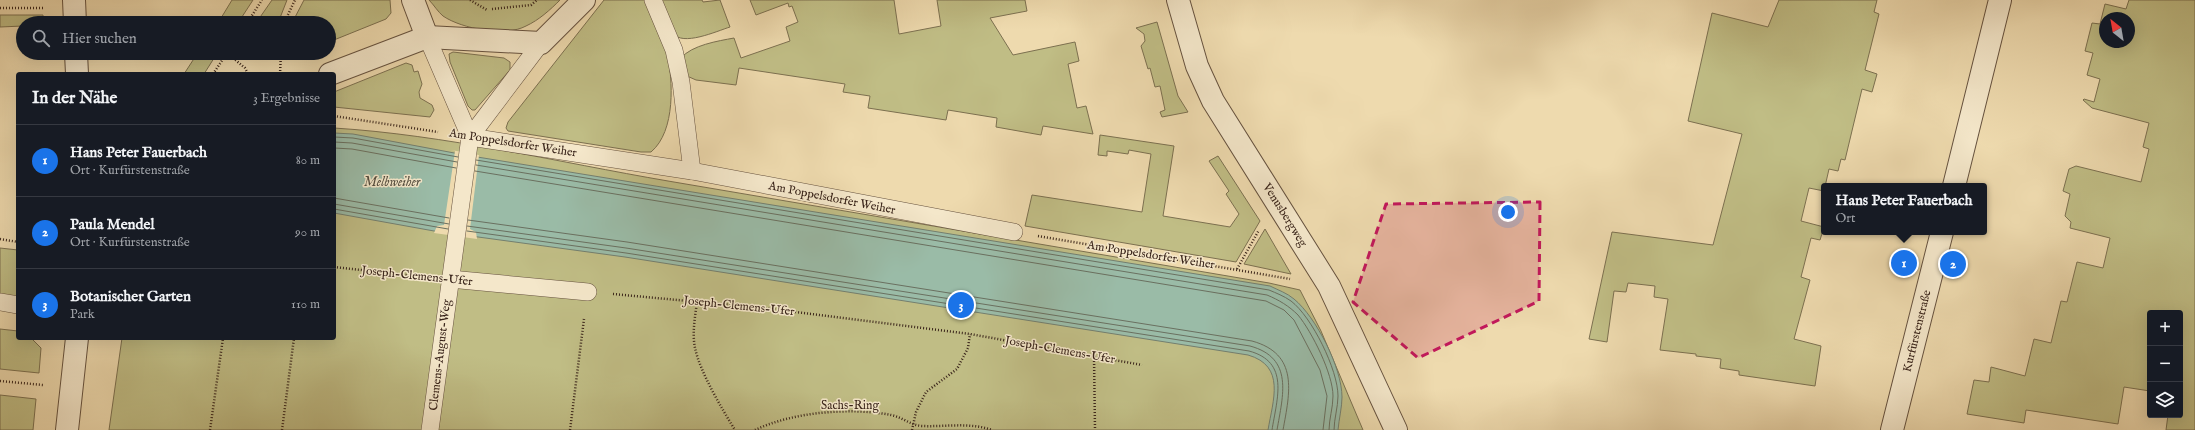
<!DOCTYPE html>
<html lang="de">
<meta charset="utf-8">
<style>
body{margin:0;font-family:"IM FELL English",serif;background:#242831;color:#f1f3f6}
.controls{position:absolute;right:12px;bottom:12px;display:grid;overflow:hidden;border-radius:4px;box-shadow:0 4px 16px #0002}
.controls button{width:36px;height:36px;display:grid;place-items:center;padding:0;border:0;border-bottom:1px solid #363941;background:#171b24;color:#f1f3f6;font:20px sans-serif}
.compass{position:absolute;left:2099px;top:12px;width:36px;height:36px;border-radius:50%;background:#171b24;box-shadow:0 4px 16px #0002;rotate:329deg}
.you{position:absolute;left:1508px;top:212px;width:14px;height:14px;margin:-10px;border:3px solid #fff;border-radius:50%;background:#1a73e8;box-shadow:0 0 0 6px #1a73e833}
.badge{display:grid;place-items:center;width:26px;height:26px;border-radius:50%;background:#1a73e8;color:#fff;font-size:13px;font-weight:700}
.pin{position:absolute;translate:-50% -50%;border:2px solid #fff;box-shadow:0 1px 4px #0006}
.popup{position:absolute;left:1821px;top:183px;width:166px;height:52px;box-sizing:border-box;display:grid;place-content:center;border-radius:4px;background:#171b24;filter:drop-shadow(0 1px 3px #0005);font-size:13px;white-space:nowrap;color:#9ea1a6}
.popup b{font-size:15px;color:#f1f3f6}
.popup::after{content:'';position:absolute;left:50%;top:100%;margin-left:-8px;border:8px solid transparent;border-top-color:#171b24}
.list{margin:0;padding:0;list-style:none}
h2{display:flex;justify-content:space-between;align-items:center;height:52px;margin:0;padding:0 16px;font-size:17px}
h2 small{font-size:13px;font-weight:400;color:#9ea1a6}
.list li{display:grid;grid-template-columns:26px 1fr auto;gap:12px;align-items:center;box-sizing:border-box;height:72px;padding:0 16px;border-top:1px solid #363941}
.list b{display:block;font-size:15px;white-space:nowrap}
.list p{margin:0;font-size:13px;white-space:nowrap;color:#9ea1a6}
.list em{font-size:13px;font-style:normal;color:#9ea1a6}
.icon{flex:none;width:22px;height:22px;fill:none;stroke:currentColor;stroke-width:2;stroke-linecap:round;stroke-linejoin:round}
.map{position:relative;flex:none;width:2195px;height:430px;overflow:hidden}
.search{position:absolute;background:#171b24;box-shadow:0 4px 16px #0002;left:16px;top:16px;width:320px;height:44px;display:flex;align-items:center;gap:10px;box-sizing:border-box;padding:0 14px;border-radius:22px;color:#9ea1a6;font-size:15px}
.panel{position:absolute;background:#171b24;box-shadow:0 4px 16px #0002;left:16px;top:72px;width:320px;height:268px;border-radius:4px}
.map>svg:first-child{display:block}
</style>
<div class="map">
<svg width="2195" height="430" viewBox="0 0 2195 430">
<rect width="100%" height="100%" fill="#eedaae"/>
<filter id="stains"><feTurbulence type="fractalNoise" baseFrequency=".005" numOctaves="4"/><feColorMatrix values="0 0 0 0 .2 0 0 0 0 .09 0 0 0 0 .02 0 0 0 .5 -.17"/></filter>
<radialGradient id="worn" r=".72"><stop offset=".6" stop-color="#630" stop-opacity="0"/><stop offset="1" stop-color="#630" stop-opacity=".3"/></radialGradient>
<!-- green -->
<g fill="#c0bd85" stroke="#7c7050" fill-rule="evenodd">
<polygon points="232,0 253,0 238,23 218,23"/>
<polygon points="272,0 287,0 278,23 256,23"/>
<polygon points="304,0 390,0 391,13 386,19 329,42 329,23 292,23"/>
<path d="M429,0H560C550,10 539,20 526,26C506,37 462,29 443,16C438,12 434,5 429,0Z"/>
<path d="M604,0H646C653,16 664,34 667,52C673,80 676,131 651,152H641L508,131L506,128L508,122Z"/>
<path d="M661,0H702L703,2L720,0L730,27C717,31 682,47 673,33C668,23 665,10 661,0Z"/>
<path d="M750,0H894L899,34L941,26L937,0H1025L1027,11L990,18L1013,55L1075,42L1079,61L1068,64L1077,108L1086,106L1093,134L1043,126L1041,135L996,127L997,118L948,110L946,120L868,108L870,96L843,92L845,84L739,68L736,85L696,80L687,76L681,58C692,45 718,41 734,38L741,58L790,41L786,27L798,22L792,6L789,7L788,3L756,15Z"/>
<polygon points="1779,0 1877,0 1874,12 1879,14 1865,70 1877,74 1872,92 1862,89 1845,160 1841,159 1838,171 1829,169 1824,191 1809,188 1801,221 1824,227 1820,240 1811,238 1801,277 1810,280 1794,339 1821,346 1815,386 1739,375 1739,371 1720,368 1721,359 1696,356 1696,354 1660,350 1668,299 1654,297 1655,286 1628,283 1626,292 1614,291 1607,342 1589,339 1612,232 1713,245 1742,134 1688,121 1712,13 1768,27"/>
<path d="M2129,0H2195V430H2166L2168,415H2180V313H2150V391L2124,387L2118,424L2026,410L2024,423L1967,414L1974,380L1989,382L1991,367L2025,376L2034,339L2051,343L2061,301L2067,302L2077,262L2103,268L2110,238L2070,228L2071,222L2065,216L2070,194L2063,191L2069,169L2076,166L2141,182L2149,149L2143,147L2149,123L2092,108L2083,100L2084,99L2094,102L2100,79L2087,75L2093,53L2085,51L2092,23L2100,24L2105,4L2126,9ZM2105,18H2129V42H2105Z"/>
<polygon points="0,15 43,15 43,23 23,23 23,26 0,27"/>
<polygon points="1157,22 1178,96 1188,112 1162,117 1160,112 1165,110 1160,86 1155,87 1150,68 1148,69 1141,46 1145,41 1144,34 1136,28"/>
<polygon points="453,52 504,58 510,62 510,70 475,110 472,110 468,106 450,62 449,54"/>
<polygon points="209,53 216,55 204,74 184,74 197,54 204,58"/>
<polygon points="406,63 412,65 414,72 418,71 422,84 419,92 420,98 432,105 434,110 430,117 334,107 334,92"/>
<path d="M334,128C446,135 557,162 668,181C868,215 1069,249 1269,283L1300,290L1321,331L1363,430H109L122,338H334Z"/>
<polygon points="1100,135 1174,146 1163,216 1230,227 1239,214 1226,194 1229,191 1209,161 1218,156 1260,221 1236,262 1025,226 1032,195 1142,212 1151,154 1129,150 1128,154 1107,151 1107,156 1098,155"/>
<polygon points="1265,229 1291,274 1244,264"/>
<polygon points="0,248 18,250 18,298 0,296"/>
<polygon points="0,329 18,331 18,338 31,338 41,348 39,373 0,369"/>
<polygon points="0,395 36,399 33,430 0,430"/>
</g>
<!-- water -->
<path fill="#9abba7" stroke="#737f6f" d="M334,133L353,134L465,155L1270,286C1278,290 1287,293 1294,299C1316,317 1342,368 1342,397C1342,407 1339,419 1338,430H1268C1273,400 1286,366 1248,355L625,257L434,231L334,213Z"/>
<!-- pier -->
<polygon fill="#eedaae" points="451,150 479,155 470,229 476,232 477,239 434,233 437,226 444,225 455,151"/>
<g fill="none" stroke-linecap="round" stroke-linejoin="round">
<!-- shore -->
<g stroke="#6a7060" stroke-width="1">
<polyline points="334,137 353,138 458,157"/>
<polyline points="334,142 352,143 457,162"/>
<polyline points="334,148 352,149 456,168"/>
<path d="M476,160L1269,290C1276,293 1284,296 1291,301C1312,317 1338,370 1338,396C1338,407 1334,419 1334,430"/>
<path d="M476,165L1267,295C1279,300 1289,306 1298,315C1312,332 1333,374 1333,396C1333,408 1329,419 1329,430"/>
<polyline points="475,171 1266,301 1284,310 1294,320 1320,370 1327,396 1323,430"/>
<polyline points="334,198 449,218"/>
<polyline points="334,204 449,224"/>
<polyline points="334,209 448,229"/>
<path d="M468,220L627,242L1252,341C1299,354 1290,392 1283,430"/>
<path d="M467,226L626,248L1250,346C1294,358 1283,395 1277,430"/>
<path d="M467,231L626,253L1249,351C1290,362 1277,398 1272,430"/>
</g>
<!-- service casing -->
<g stroke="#66523f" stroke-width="18">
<g id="service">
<polyline points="653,0 674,50 681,82 692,171"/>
<polyline points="427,37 470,137"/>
<polyline points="470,137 692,171 1014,232"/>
<polyline points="450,279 588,292"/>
<polyline points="0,302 18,305"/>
<polyline points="430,430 470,137 541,43"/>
</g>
</g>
<!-- minor casing -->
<g stroke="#66523f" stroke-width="24">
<g id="minor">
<polyline points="413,0 427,37"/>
<polyline points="1178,0 1197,66 1213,101 1329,286 1396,430"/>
<polyline points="330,74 427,37 541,43 584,0"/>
<polyline points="1954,186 2000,0"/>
<polyline points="1892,430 1942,232"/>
</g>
</g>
<!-- tertiary casing -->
<g stroke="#66523f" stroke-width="24">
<g id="tertiary">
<polyline points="74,0 75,23"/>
<polyline points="76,53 77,74"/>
<polyline points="67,430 77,338"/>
</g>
</g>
<!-- path -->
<g stroke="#39241a" stroke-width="2.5" stroke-dasharray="1 2" stroke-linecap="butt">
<polyline points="470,0 487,10"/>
<polyline points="0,8 45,8"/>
<polyline points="492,9 531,5 537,0"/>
<polyline points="247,23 262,0"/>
<polyline points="284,23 295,0"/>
<polyline points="213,74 227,53 245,68 248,74"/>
<polyline points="280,74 281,53"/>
<polyline points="334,116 438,132"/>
<polyline points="1038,236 1290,279"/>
<polyline points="0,239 18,242"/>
<polyline points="334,267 425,277"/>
<polyline points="1237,269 1259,230"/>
<polyline points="613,294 764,308 970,334 1142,365"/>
<path d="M697,302C695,317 692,333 695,348C700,372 722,409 735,430"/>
<polyline points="1094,355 1095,430"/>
<polyline points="0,381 43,385"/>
<polyline points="210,430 223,338"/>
<polyline points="282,430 294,338"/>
<polyline points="570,430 584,319"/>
<path d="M755,430C793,412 850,407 891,415C902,417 910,425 922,426C946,427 969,422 992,430"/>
<polyline points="912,430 916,412 926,392 957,369 968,348 970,334"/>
</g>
<!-- service -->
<use href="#service" stroke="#f4e7ca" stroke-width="17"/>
<!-- minor -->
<use href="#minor" stroke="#f4e7ca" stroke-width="22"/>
<!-- tertiary -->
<use href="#tertiary" stroke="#f4e7ca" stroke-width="22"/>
</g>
<!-- marked area -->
<path fill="#c2185b" fill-opacity="0.2" stroke="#c2185b" stroke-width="3" stroke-dasharray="8 5" stroke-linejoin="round" d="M1540,202L1539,301L1418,358L1353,302L1386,204Z"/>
<g text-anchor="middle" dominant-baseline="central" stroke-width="3" stroke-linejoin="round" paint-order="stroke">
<!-- street labels -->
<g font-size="12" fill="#39241a" stroke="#f4e7ca">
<text transform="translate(513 143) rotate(9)">Am Poppelsdorfer Weiher</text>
<text transform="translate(832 198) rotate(11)">Am Poppelsdorfer Weiher</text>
<text transform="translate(1285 215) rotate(58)">Venusbergweg</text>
<text transform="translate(1151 255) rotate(9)">Am Poppelsdorfer Weiher</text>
<text transform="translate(417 276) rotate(6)">Joseph-Clemens-Ufer</text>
<text transform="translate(739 306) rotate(6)">Joseph-Clemens-Ufer</text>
<text transform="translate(1917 331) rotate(-76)">Kurfürstenstraße</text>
<text transform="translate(1060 350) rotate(10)">Joseph-Clemens-Ufer</text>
<text transform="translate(440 355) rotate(-83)">Clemens-August-Weg</text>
<text x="850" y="405">Sachs-Ring</text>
</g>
<!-- water labels -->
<g font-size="13" font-style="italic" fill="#514a3d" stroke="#f4e7ca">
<text x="392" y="182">Melbweiher</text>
</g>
</g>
<rect width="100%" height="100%" filter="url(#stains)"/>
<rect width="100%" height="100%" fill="url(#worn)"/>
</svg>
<div class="controls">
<button>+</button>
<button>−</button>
<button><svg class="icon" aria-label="layers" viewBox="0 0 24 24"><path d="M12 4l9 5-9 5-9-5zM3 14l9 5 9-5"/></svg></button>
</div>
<svg class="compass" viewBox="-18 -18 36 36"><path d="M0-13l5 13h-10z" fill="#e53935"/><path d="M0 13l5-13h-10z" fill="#9ea1a6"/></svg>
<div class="you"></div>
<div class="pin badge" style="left:1904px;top:263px">1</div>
<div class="popup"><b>Hans Peter Fauerbach</b>Ort</div>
<div class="pin badge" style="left:1953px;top:264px">2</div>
<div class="pin badge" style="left:961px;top:305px">3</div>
<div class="search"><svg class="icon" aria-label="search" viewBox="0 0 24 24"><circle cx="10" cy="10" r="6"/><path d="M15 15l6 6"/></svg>Hier suchen</div>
<section class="panel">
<h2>In der Nähe<small>3 Ergebnisse</small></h2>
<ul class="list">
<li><span class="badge">1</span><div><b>Hans Peter Fauerbach</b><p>Ort · Kurfürstenstraße</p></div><em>80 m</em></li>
<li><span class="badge">2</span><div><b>Paula Mendel</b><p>Ort · Kurfürstenstraße</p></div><em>90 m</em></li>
<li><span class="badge">3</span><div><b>Botanischer Garten</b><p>Park</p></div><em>110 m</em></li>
</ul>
</section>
</div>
